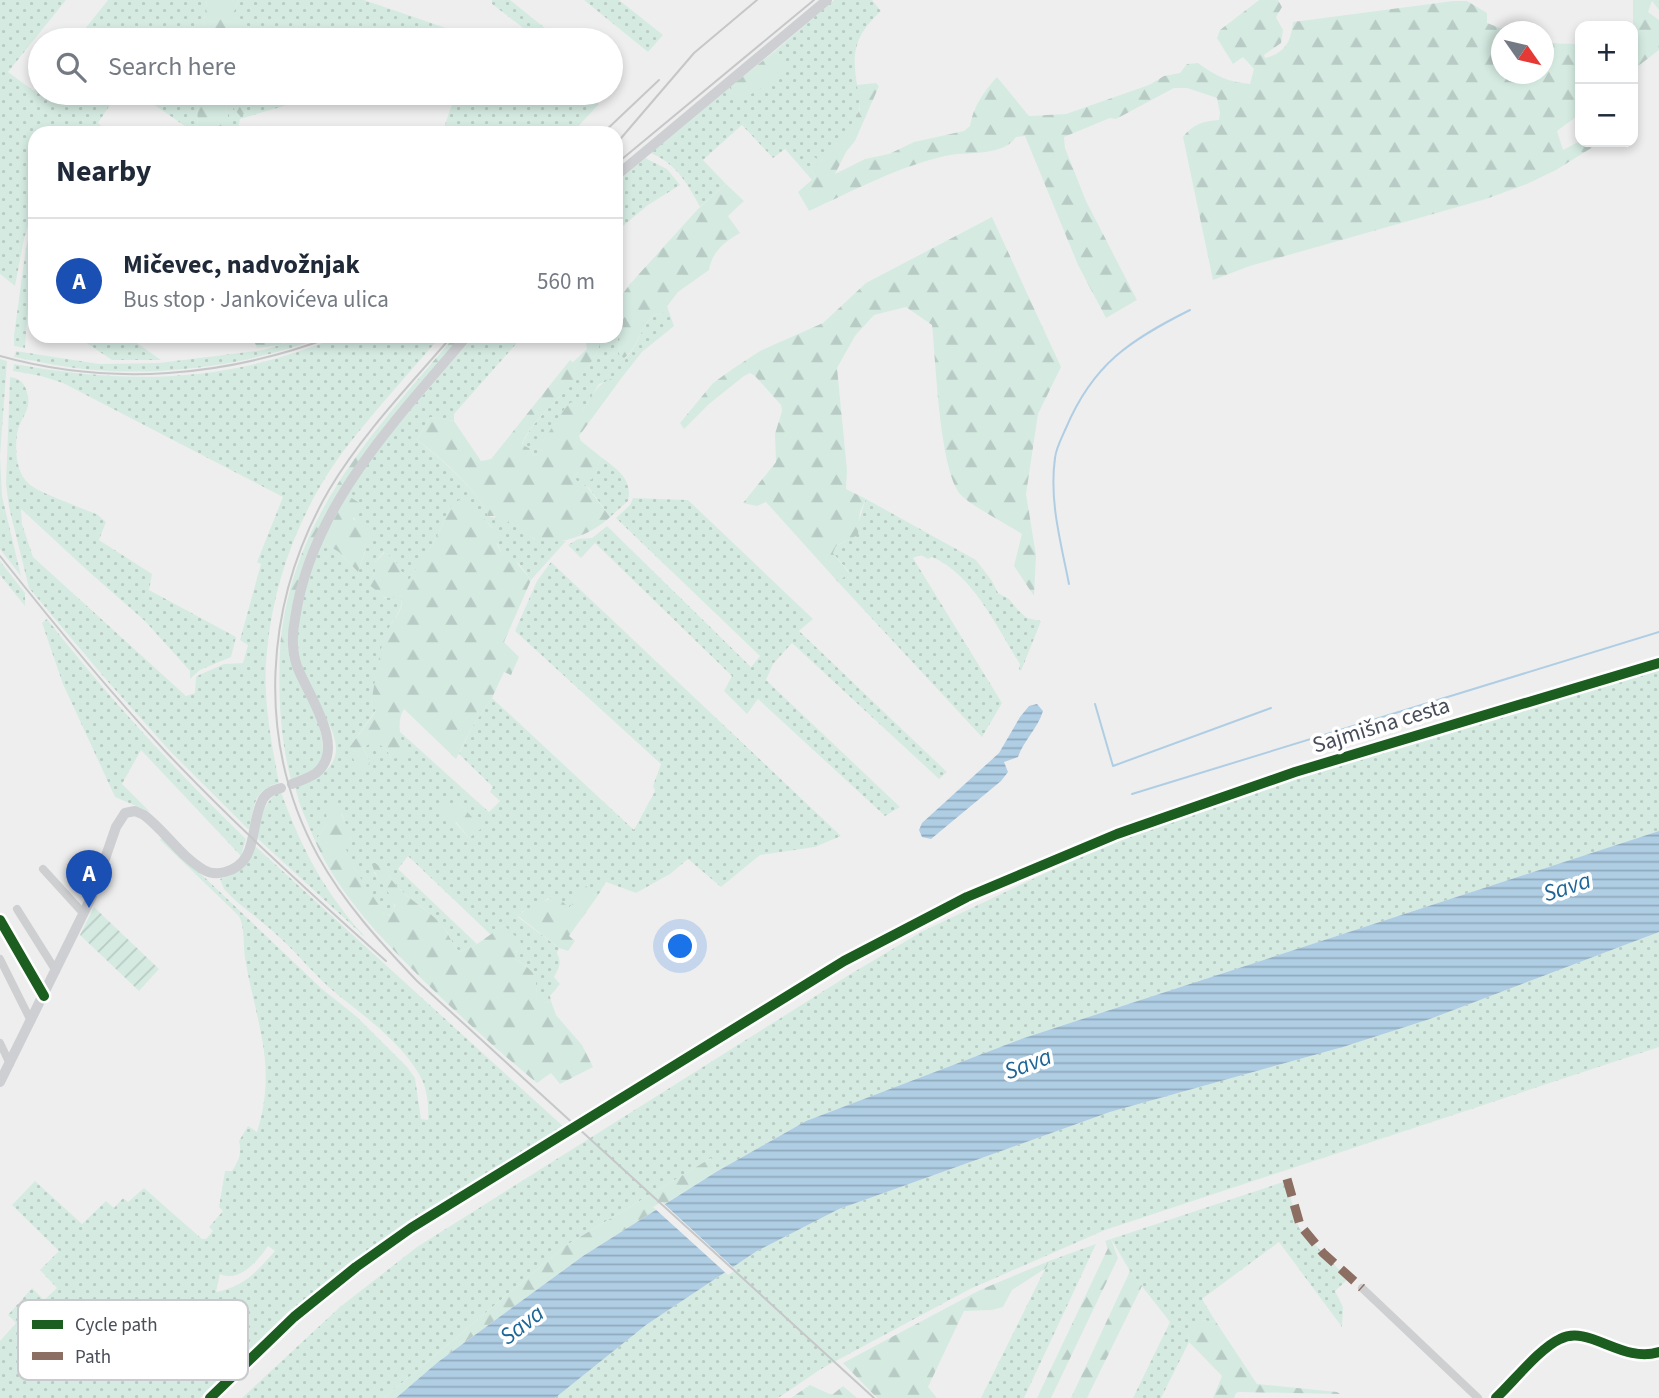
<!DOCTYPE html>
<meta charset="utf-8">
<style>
body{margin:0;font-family:"Source Sans 3",sans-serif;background:#f6f6f7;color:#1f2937}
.controls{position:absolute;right:21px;top:21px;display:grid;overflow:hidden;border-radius:14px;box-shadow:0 4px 10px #0003}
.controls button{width:63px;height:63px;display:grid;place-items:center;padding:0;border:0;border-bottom:2px solid #e0e1e3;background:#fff;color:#1f2937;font:35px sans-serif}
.compass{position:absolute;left:1491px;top:21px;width:63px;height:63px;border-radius:50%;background:#fff;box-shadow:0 4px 10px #0003;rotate:124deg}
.you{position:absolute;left:681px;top:947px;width:24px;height:24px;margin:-18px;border:5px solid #fff;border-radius:50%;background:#1a73e8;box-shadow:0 0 0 10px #1a73e833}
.badge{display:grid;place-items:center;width:46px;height:46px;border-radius:50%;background:#1a73e8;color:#fff;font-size:23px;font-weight:700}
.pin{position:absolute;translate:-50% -58px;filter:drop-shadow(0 2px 4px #0008)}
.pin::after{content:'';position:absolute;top:37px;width:24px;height:21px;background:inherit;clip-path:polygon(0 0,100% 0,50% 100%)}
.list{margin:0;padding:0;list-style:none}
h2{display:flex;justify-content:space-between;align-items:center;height:91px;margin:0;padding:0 28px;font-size:30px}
h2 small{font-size:23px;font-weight:400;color:#747a83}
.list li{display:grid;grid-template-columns:46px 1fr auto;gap:21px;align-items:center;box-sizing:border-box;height:126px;padding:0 28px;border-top:2px solid #e0e1e3}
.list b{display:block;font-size:26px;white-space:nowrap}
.list p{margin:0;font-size:23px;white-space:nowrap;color:#747a83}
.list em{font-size:23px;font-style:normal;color:#747a83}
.icon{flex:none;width:38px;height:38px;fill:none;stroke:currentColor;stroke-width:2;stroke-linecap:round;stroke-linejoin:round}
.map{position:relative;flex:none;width:1659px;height:1398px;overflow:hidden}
.search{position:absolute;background:#fff;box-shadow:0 4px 10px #0003;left:28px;top:28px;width:595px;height:77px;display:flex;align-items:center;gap:18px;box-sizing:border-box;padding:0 24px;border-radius:38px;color:#747a83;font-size:26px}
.panel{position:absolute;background:#fff;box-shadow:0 4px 10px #0003;left:28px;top:126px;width:595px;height:217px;border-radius:21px}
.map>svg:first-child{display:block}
</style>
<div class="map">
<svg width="1659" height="1398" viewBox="0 0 1659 1398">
<defs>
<pattern id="grass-dots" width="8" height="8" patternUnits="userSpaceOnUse" patternTransform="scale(1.75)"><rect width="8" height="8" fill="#d5ebe2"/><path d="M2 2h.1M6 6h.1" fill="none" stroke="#b8cbc4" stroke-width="1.8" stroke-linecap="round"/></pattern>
<pattern id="forest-firs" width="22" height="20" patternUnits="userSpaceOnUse" patternTransform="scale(1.75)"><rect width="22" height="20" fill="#d5ebe2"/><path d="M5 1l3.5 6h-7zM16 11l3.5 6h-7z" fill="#b8cbc4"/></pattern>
<pattern id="garden-furrows" width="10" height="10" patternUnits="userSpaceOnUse" patternTransform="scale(1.75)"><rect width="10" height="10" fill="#d5ebe2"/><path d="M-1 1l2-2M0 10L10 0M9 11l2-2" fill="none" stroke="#b8cbc4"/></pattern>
<pattern id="water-rules" width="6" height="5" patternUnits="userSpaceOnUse" patternTransform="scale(1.75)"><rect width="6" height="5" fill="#afcee4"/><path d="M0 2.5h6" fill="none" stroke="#90a9bc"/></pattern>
</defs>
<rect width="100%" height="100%" fill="#efeeee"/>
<!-- grass -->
<g fill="url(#grass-dots)" fill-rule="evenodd">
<polygon points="0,0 66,0 8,72 34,91 40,84 40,93 118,93 98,123 103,127 97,133 35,133 35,203 24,239 15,286 0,274"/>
<polygon points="108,0 207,0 201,40 76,40"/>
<polygon points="239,0 364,0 481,40 343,40 239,32 240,22 235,18 235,7"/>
<polygon points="492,0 510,0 560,40 539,40 492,4"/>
<polygon points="584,0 619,0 663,35 648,52"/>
<path d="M834,0H872L881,11C854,36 851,54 858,89C859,95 861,104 859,110C854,127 825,159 811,169L815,177L812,180L785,149L773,158L742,125L703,160L726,184L700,207C688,184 676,164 651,153L731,86L785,64L775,51Z"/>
<polygon points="137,93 198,93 197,133 195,133"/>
<polygon points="240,93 328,93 240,119 237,133 228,129 228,115 225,108 230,103 240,115 246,101"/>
<polygon points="456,93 583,93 599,104 572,133 442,133"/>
<polygon points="645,158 667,169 680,185 648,205 616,232 616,183"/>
<polygon points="35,216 35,244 31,270 35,274 35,310 28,306 25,348 14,346 14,335 26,248"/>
<path d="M667,306L674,326L642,352L623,376L599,384L583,410L574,406L565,408L553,429L541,443L542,453L534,456L529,448L522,446C534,409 599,374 601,336H616V328L620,329L619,354L625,358C640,347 642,315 662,313Z"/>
<polygon points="76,336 127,336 161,360 112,360"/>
<path d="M309,336H325C255,364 169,376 94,370C67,368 40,362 14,357L16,351L99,364L159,363L264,350Z"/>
<path d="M340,336H441C410,372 377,408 348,445C302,505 274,577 267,651C262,695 271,740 279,783C253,789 254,807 249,830L169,750L103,676L29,588L9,507L6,484L10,377C18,378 23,381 26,389C34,411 20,415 17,434C15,452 16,472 29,484C37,492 85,509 98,515L106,522L99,540L152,574L149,590L236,637L231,657L200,670L190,679V671L145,621L88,571L21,509L22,524L33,557L186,696L195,693L196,677L199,675L224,664L243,663L248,645L240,640L261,564L257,562L283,497L63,383L41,376L13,371L14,364C133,385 227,383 340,336Z"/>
<path d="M474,336H523L454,414V421L430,417L417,440C438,456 480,492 488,516L509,521L534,539L566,541L531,580L519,564L501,552L491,526L483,518L450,507L436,539L408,582L395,561L384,552L375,562V573L369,584L385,598L401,595C404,612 393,617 388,631C379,654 376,680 371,704L376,710L349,748L370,762L363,748L374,740L386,749L392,759L399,731L489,812L500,801L490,792L493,787L459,754L472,727L492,698L634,830L655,791L653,786L661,764L515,631L537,581L551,562L841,836L815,847L760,855L721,887L688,859L670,874L636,893L606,882L597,897L586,887L569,908L549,898L535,907L521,912L518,917L559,948L557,953C562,963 559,968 554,977L560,984L550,996L551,1001L546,1003L538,1000C534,975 538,973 515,959L517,949L504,925L491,935L408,856L398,869L477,944L460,952C452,945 451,937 445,929C429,908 403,898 389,876L393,872H374C382,885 405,903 388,916C369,903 355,868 344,847L351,839L342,814L328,818L327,824L315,841L300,805L295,787C312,782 336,770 336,749C336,735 327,720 321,708C310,687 299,666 298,642C296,609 310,573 322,542L339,552L358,572L365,552L347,495L381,444ZM459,803L481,828L469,838L455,822Z"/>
<polygon points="0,359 7,361 0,456 2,496 21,576 0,549"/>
<path d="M601,457C617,469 633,479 628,501L610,517L589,488L572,479L578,472L596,473Z"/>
<polygon points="633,498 688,500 813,619 799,631 947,772 939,779 792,643 773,664 766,680 900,807 885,816 758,699 747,714 724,691 732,676 595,543 581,558 568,545 578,539 592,538 607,526 751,667 760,656 616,518 630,505"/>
<path d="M866,499L976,560L992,581L998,593L1009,599L1018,610L1027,618L1041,621L1021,671L1019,669L1020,664C997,628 973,574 932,557L928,559L921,555L913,558L1002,703L982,737L838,582L849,572L833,553L836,546C863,536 856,522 866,499Z"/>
<polygon points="0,561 25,593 25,606 0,575"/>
<path d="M47,619C108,697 175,770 246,839L241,856L141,750L122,784L150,812L115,797L63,684L42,623Z"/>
<path d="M290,648C299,672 334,741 319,763C313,772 301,776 291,780C280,737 278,694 280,649Z"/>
<polygon points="1659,668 1659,831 1024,1038 806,1121 716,1172 711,1158 565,1246 384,1398 242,1398 340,1307 417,1247 849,975 921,932 1113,841 1295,776"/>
<path d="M281,792C302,850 325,893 366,938L258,839C259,822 264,798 281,792Z"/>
<path d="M162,837L322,989L356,1016L407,1067L415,1078L421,1119L428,1120C429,1105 427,1087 419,1074C400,1042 367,1018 338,995C316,977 298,954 277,935C260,919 239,906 224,889L220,879C242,872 245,867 255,846L565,1128C492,1173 417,1216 348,1266C295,1306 248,1353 200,1398H0V1341L16,1323L8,1315L32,1288L44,1300L57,1288L40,1270L59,1251L12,1205L35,1181L82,1224L106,1201L114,1208L123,1198L128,1202L144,1188L202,1239H206L213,1231L209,1227L223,1211L219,1207L225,1171H232C239,1160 242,1153 239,1141L248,1126L257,1132C278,1064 256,1024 245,958C243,944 245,928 239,916L160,840ZM268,1246L275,1251C255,1273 245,1286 216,1292L220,1274C239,1283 258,1261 268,1246Z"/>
<polygon points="1659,932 1659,1047 1105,1230 970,1289 821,1369 778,1398 555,1398 646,1325 757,1251 839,1209 1110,1112 1343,1047 1430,1019"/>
<polygon points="1286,1181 1299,1228 1348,1279 1335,1291 1343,1307 1342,1327 1279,1242 1202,1299 1216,1322 1202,1320 1187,1334 1189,1342 1161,1398 1133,1398 1170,1322 1130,1271 1111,1239"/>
<polygon points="1096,1244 1024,1398 981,1398 1049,1261"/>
</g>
<!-- forest -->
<g fill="url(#forest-firs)">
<polygon points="207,0 239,0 235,7 235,18 240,21 241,29 235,37 219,35 218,40 201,40"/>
<path d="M1259,0H1278L1282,7L1276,17L1283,30L1281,43L1264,55L1265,58C1285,53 1291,42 1293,22L1453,1H1467L1487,13V23L1508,31L1502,32V74H1544V40C1557,46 1567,42 1580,45V114L1557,131L1563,150L1580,141L1601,142L1556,170L1527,184L1486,199L1250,266L1213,280L1183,137C1193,124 1203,121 1219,120L1220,113L1217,98L1187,88H1174L1116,119L1110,118L1064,137L1065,148L1086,201L1137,300L1106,318L1078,265L1025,136L1016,137C1003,157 967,151 945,156C897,167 853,191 809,211L798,192L815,177L811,169V159L814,157L821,161L853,122L860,109L857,85L876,83L879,86L855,141L846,152L835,174L865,159L889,154L914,142L964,131L970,126C973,107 984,91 997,77L1029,116L1066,114L1149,85L1164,76L1180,73L1187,64L1198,63C1215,76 1229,82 1250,84L1254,69L1243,57L1233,64L1217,38L1220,30Z"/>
<polygon points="1633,0 1659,0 1659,10 1652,1 1648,12 1659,20 1659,50 1633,70"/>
<path d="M775,51L786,63C773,79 760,93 740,98L732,93L731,86Z"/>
<polygon points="198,93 240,93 246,101 246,113 240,116 230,104 225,108 228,115 228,129 233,133 197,133"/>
<path d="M726,184L744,201L728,216L740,233C724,242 712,252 709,270L678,292L662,313C642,315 640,347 624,358L619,354L620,329L616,328V303L630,284L697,210Z"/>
<path d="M992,217L1061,367L1038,414L1026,494L1036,555L1034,596L1014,566L1022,534C1005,523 977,509 963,497C939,477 936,359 932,325L906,307L874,315L855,336L837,368L847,470L846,489L866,499L860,512L858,535L836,546L833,553L849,573L838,582L766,502L757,506L743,503L776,462L775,434L782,411L781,405L755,376L750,373L744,376L709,404L684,429L680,423L713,383L734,368L760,351L823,323L866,283Z"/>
<polygon points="252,336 297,336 281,345 257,348"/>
<path d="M455,336H463L325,518L290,648L280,649C290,518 374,431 455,336Z"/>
<path d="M591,336H601C599,375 534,409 522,445L529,448L534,456L541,453V443C552,430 559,413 571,402L583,410C596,390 598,380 623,376L579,436L581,441L601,457L596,474L591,480L578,472L573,478L588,488L610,517C593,534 556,549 533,538C525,534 517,527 509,521L504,526L497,524L495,516H488C480,492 438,455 417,440L430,417L454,421L481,461L491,459L570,360L573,362L587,349L586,343Z"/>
<polygon points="347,495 361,504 353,519 371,533 358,572 339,552 322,542"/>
<path d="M459,500C478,510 489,523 501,540L497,544L501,552H508L531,580L504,642L519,657L511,675L504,672L492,698L472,727L456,759L404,709C395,723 402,741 406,756L392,759L386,749L374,741L363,748L370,762L368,768L358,770L349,748L376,711L371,704C375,684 379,642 390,626C397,615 404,609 401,595C383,603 382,594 368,584L375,573V562L385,552L395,561L408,581L436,539L450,507Z"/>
<path d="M334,802C339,807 350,832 351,839L345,847L356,871L384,913L389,916L395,906C390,890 376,881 372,864L374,863L394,872L389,876C402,897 425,906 442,925C449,933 451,944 460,952L477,944L504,925L521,942L517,949L515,959C539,974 534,974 538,999L546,1003L551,1001L556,1015L582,1045L593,1067L560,1084L551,1073L537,1083C498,1051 462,1018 426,983C383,940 340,897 315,841L327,824L326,810Z"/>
<polygon points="451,803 459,803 482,828 469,838 456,822 448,825 438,810"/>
<path d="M586,886L597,897L569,936L575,941L568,951L559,948L518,916C523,909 549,898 558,897L569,908Z"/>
<polygon points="711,1158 716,1172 583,1256 438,1362 396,1398 384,1398 565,1246"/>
<polygon points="1111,1239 1118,1258 1051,1398 1037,1398 1108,1248 1105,1241"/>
<polygon points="1049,1261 1046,1268 1012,1290 1003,1307 992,1310 964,1311 928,1387 937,1398 877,1398 843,1363 980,1290"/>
<polygon points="1130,1271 1142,1286 1087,1398 1071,1398"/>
<polygon points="1202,1320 1216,1322 1257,1384 1337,1392 1340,1394 1239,1392 1236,1393 1234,1398 1213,1398 1222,1376 1189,1342 1187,1334 1190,1328"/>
<polygon points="810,1385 832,1395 843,1386 857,1398 791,1398"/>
</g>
<!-- garden -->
<polygon fill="url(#garden-furrows)" points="94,907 159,969 139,991 80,935"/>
<!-- water -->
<g fill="url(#water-rules)">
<path d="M1037,704L1043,711C1038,728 1024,740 1018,757L1004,762L1008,772L1001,781L931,839L922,837L919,830L922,823L999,753L1020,717L1029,706Z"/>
<polygon points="1659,831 1659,932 1430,1019 1343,1047 1110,1112 839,1209 757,1251 646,1325 555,1398 396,1398 438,1362 583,1256 716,1172 806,1121 1024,1038"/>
</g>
<!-- pier -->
<polygon fill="#efeeee" points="662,1202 736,1270 728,1275 653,1207"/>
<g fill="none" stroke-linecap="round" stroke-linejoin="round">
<!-- stream -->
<g stroke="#afcee4" stroke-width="2">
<path d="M1069,584C1061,543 1049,501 1055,458C1056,448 1062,437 1066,428C1093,364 1130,340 1190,310"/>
<polyline points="1095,704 1113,766 1271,708"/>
<polyline points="1132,794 1659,632"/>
</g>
<!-- street -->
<g stroke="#cdcfd1" stroke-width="8">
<polyline points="43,869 84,914"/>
<polyline points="17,909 56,971"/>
<polyline points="0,920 44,996"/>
<polyline points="0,959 31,1021"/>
<polyline points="0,1043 10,1064"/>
<polyline points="1362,1288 1478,1398"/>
<polyline points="210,1398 294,1317 356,1267 411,1228 844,961 967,897 1117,834 1295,772 1659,663"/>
<path d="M1496,1398C1513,1382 1540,1348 1560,1339C1589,1324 1622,1364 1659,1352"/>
</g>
<!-- secondary -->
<g stroke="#cdcfd2" stroke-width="10">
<polyline points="616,176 827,0"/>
<path d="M292,784C300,781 309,778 316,773C348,748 307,694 297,666C292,651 292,634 295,619C311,506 397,419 467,336"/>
<path d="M0,1082L92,896L116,827L125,813L135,811L144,815C165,831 181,857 204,870C211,874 218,874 225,872C260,863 249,824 263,799C267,792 274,790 281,788"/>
</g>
<!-- rail -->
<g stroke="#c6c7c9" stroke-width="2">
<polyline points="603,133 659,80"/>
<polyline points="616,144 694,53 757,0"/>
<polyline points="616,164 814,0"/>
<path d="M452,336C410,385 362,434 329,490C264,602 255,741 318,856C344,903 380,942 417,981L874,1398"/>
<path d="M0,356C111,387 226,377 334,336"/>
<path d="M0,556C53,623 107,689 165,751C235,825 310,893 386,961"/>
</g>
<!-- quiet -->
<polyline stroke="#8d6e63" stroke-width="9" stroke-dasharray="18 9" stroke-linecap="butt" points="1287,1179 1300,1225 1323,1253 1362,1288"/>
<!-- cycleway casing -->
<g stroke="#fff" stroke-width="15">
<g id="cycleway">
<polyline points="0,920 44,996"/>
<polyline points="210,1398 294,1317 356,1267 411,1228 844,961 967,897 1117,834 1295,772 1659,663"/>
<path d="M1496,1398C1513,1382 1540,1348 1560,1339C1589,1324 1622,1364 1659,1352"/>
</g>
</g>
<!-- cycleway -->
<use href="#cycleway" stroke="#1b5e20" stroke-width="10"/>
</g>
<g text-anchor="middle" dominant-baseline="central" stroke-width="7" stroke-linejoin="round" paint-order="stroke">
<!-- street labels -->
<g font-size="23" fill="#484d58" stroke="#fff">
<text transform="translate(1381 725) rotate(-17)">Sajmišna cesta</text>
</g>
<!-- water labels -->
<g font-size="24" font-style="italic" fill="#1d6596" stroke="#fff">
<text transform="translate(1567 887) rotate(-18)">Sava</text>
<text transform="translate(1028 1064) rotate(-21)">Sava</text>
<text transform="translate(522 1325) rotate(-38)">Sava</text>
</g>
</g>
<!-- legend -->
<rect x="18" y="1300" width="230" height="80" rx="10" fill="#fff" stroke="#c8cacd" stroke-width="2"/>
<rect x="32" y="1320" width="31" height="9" fill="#1b5e20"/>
<rect x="32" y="1352" width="31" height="8" fill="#8d6e63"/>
<g font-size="19" fill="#484d58">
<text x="75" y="1331">Cycle path</text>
<text x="75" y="1363">Path</text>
</g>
</svg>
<div class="controls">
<button>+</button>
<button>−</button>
</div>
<svg class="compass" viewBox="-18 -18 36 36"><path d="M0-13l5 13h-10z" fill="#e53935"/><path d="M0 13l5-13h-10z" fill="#747a83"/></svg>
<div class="you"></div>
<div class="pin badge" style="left:89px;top:908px;background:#1a4fb4">A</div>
<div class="search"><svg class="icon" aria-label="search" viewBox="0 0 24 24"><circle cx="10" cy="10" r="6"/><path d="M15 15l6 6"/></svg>Search here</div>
<section class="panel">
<h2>Nearby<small></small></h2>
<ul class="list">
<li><span class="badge" style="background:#1a4fb4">A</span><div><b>Mičevec, nadvožnjak</b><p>Bus stop · Jankovićeva ulica</p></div><em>560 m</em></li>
</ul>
</section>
</div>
